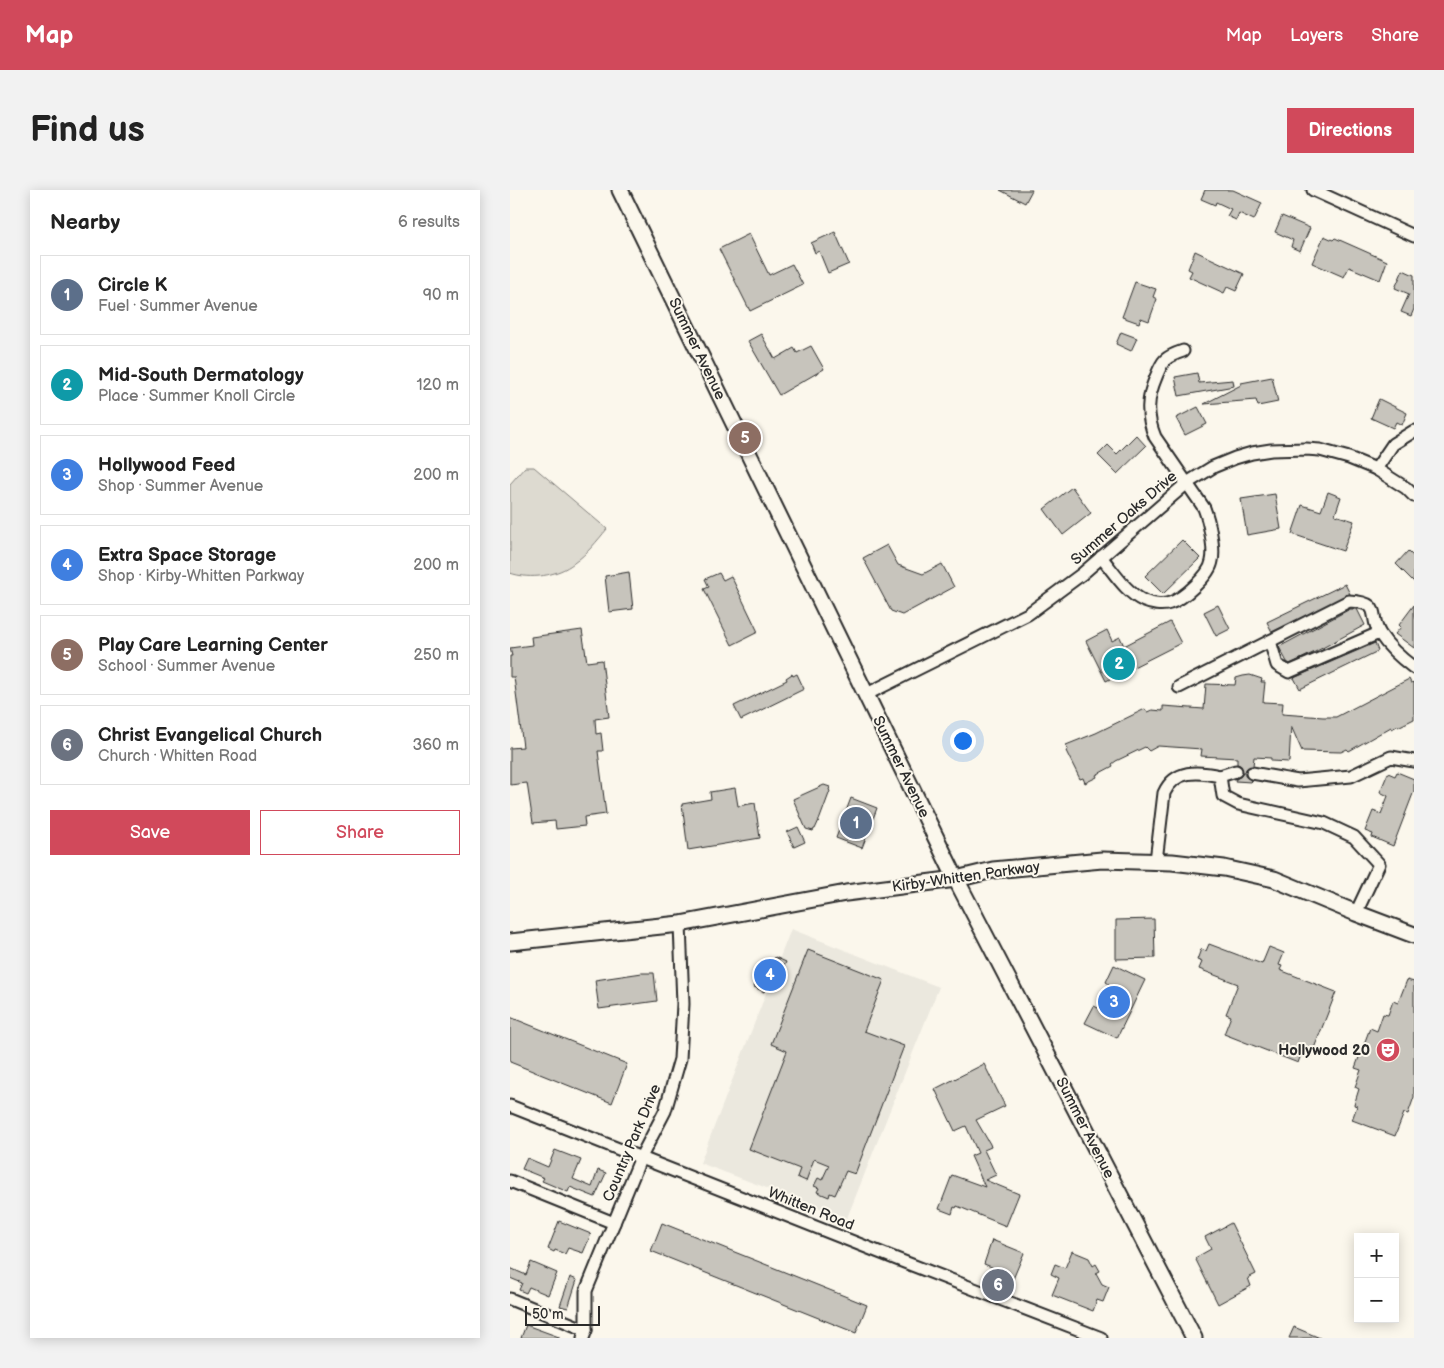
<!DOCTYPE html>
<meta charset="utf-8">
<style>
body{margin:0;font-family:"Balsamiq Sans",sans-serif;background:#f2f2f2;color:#222}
.controls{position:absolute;right:15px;bottom:15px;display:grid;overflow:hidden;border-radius:0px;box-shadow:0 2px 12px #0003}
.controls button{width:45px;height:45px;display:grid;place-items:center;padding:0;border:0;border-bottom:1px solid #e0e0e0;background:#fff;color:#222;font:25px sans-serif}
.scale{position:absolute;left:15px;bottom:12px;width:75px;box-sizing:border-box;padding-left:5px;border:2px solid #2b2b2b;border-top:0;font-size:14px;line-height:18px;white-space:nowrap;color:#2b2b2b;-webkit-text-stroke:4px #fbf7ec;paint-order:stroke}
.you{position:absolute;left:452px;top:550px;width:18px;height:18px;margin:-12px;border:4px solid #fff;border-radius:50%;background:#1a73e8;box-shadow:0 0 0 8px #1a73e833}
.badge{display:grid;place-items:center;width:32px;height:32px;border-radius:50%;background:#d1495b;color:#fff;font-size:16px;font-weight:700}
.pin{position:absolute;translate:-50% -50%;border:2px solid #fff;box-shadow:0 1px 5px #0006}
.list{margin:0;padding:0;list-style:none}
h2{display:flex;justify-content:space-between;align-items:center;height:65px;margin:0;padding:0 20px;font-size:21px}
h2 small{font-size:16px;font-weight:400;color:#767676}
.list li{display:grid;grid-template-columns:32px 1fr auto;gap:15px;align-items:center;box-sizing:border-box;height:80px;margin:0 10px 10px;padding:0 10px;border:1px solid #e0e0e0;border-radius:0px}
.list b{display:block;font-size:19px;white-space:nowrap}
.list p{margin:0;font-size:16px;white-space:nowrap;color:#767676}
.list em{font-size:16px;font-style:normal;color:#767676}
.actions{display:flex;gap:10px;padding:15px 20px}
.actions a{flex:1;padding:11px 0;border:1px solid #d1495b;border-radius:0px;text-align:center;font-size:18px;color:#d1495b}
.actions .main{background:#d1495b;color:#fff}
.map{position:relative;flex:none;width:904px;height:1148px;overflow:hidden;border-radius:0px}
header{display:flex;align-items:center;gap:30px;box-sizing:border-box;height:70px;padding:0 25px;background:#d1495b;color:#fff}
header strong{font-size:24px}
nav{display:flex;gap:28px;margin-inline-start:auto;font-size:18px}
.intro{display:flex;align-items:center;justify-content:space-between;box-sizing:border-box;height:120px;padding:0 30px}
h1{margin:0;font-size:35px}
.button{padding:12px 22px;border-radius:0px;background:#d1495b;color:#fff;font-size:18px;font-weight:700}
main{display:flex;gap:30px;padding:0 30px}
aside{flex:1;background:#fff;border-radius:0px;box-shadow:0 2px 12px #0003}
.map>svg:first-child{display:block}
</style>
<header>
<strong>Map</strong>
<nav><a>Map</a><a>Layers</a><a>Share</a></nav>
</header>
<div class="intro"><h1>Find us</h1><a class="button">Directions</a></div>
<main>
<aside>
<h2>Nearby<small>6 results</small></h2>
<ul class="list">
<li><span class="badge" style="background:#5c6f8a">1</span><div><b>Circle K</b><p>Fuel · Summer Avenue</p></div><em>90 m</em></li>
<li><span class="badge" style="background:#0f9aa8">2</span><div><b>Mid-South Dermatology</b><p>Place · Summer Knoll Circle</p></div><em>120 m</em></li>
<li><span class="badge" style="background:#3f7fe0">3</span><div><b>Hollywood Feed</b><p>Shop · Summer Avenue</p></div><em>200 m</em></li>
<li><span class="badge" style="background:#3f7fe0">4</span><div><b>Extra Space Storage</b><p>Shop · Kirby-Whitten Parkway</p></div><em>200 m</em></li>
<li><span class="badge" style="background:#8d6e63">5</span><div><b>Play Care Learning Center</b><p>School · Summer Avenue</p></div><em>250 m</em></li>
<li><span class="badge" style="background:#6b7280">6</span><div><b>Christ Evangelical Church</b><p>Church · Whitten Road</p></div><em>360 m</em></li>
</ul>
<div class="actions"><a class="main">Save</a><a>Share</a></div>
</aside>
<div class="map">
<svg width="904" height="1148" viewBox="0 0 904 1148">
<rect width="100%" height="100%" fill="#fbf7ec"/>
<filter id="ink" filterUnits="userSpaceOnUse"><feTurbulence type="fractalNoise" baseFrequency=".02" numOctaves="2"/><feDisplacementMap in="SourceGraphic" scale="10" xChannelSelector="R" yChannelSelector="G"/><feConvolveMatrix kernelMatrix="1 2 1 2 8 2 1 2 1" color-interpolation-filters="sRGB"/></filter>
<g filter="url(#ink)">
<!-- built -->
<polygon fill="#ebe8de" points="281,739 429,797 337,1028 190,973"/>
<!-- green -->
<path fill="#dddad0" stroke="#84827e" d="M15,277H24L97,339C87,351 77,364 64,373C48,386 20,390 0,383V294Z"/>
<!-- building -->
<g fill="#c7c4bc" stroke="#2b2b2b">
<polygon points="490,0 522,0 515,13"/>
<polygon points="695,0 723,0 752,13 744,30 729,23 726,30 717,26 721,19 706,12 705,15 691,9"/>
<polygon points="772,26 800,38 790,61 781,57 783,50 765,42"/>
<polygon points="325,42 339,74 318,83 309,61 305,63 301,53"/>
<polygon points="239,44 259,85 282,74 293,95 240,121 209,59"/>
<polygon points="814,46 823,50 825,48 877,71 870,90 839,77 834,87 802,73"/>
<polygon points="685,61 734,84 726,101 717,97 714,103 679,87 682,81 678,79"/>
<polygon points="893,80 904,85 904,119 901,126 891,122 899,104 885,98"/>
<polygon points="625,92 646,99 643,107 647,109 639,131 631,128 629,133 612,127"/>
<polygon points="611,142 627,148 621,161 606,154"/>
<polygon points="251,144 265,169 284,158 287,163 301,156 314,179 269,205 238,151"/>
<polygon points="687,183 689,193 723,190 724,196 669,206 665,187"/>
<polygon points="762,187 768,212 748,216 746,210 694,214 731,195 731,193"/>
<polygon points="869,209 897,223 892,235 886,232 883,238 861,228"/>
<polygon points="688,217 697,234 675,245 666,228"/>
<polygon points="626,245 636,256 607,284 588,265 598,255 607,264"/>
<polygon points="562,297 581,323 553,345 534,319"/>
<polygon points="818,302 831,307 825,325 844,331 833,361 782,344 792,315 811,321"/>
<polygon points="765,304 771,339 737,345 731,309"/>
<polygon points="672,350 690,368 653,404 635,386"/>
<polygon points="377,355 388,375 413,384 432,374 444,397 392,425 381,421 353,368"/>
<polygon points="898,361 904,367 904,392 886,374"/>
<polygon points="119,382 123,419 99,422 95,386"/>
<polygon points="209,383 213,390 221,386 248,442 222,455 194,399 199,397 195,389"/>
<polygon points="835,394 840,404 762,442 757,432"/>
<polygon points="708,415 720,439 706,446 694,422"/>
<polygon points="904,415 904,458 885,444 891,437 889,435"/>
<polygon points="840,419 847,419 855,435 805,462 780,474 777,472 769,457"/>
<polygon points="660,432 671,453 596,491 576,451 597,440 602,451 610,447 614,456"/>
<polygon points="72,440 77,472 92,470 99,527 85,529 86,544 91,543 93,561 88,561 96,624 74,627 75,636 46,639 45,631 23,633 17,593 0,595 0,558 13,557 4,487 0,487 0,466 2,466 0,458 22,455 21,447"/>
<polygon points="865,453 868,461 790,499 784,488"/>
<polygon points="282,484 283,486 287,484 294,499 231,530 224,516 277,490 276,488"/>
<polygon points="733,486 740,485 752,489 751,492 755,492 753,512 773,513 772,524 813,527 826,527 899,489 901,493 904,492 904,529 888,537 887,536 882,539 881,537 839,561 837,559 831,562 792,561 781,536 779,572 761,571 761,568 744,567 743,576 737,578 735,582 735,586 742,591 741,592 725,591 726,589 731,586 733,582 731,576 727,574 727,568 691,566 692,559 648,556 639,561 635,557 606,571 602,574 603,576 586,585 587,587 575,593 573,588 570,589 556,561 558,560 556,555 586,543 635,519 637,522 642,520 653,521 653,516 694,519 696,494 725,495 726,488"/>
<polygon points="887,582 904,589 904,601 883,656 862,647 863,644 855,641 863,621 871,624 878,606 870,602 878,583 885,586"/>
<polygon points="314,595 320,597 319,600 320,601 310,628 305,639 304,639 303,641 296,639 283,609"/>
<polygon points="225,598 228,616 245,613 250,648 178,660 172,614 201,609 200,602"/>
<polygon points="341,608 367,618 352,658 326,648"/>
<polygon points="288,637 295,652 284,657 277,642"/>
<polygon points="644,729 645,768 606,769 606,730"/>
<polygon points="699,754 752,774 759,757 774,763 769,775 772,776 770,780 826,802 801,866 792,862 788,873 714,844 721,826 716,824 728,794 689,779 692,772 687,770 691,759 696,761"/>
<polygon points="298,760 374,790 354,841 394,856 345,984 336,981 325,1005 320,1003 319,1007 307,1002 309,998 304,996 308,988 312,990 319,975 304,969 296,991 287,987 290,979 239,959 277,861 261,854"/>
<polygon points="265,767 276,772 264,798 257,794 254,802 244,797 251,780 256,782"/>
<polygon points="604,775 635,790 607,848 575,833 584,816 588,818 599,794 596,792"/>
<polygon points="132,783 144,783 147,811 89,819 85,790"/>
<polygon points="897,790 904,792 904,907 898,924 894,923 885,946 842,930 847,916 844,915 849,899 845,897 851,880 845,878 860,838 867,841 873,824 878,825 883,811 888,813"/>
<polygon points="0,827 117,874 102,913 0,872"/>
<polygon points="474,874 495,916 466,930 480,954 481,957 474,960 486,985 475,990 509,1004 496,1036 447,1016 446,1018 444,1017 442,1024 429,1019 442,985 475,997 461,966 468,963 456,936 445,941 425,899"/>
<polygon points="45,960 71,970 63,989 82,997 88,980 96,983 85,1007 60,997 58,1002 32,991 34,988 12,979 17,968 38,977"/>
<polygon points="49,1031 81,1044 73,1063 58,1058 55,1064 45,1060 44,1062 38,1059"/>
<polygon points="152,1033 357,1115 346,1143 141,1061"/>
<polygon points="721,1033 746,1084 738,1088 741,1096 708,1114 685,1068 701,1059 695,1047"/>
<polygon points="482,1050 514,1063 503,1089 483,1081 484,1078 474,1074"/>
<polygon points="562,1061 579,1068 583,1076 586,1074 590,1081 586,1083 592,1094 599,1097 593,1112 587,1110 583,1121 542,1105 549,1088 541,1084 545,1074 555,1078"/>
<polygon points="21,1072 47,1083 38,1105 19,1097 16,1103 9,1100 12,1093 0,1088 0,1078 16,1085"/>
<polygon points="60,1087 67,1090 58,1118 50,1116"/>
<polygon points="16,1135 49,1147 49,1148 11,1148"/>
<polygon points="784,1137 810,1148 779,1148"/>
</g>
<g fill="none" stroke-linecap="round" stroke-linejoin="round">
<!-- minor casing -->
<g stroke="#2b2b2b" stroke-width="15">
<g id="minor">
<polyline points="803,0 904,46"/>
<polyline points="866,279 883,254 904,241"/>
<path d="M591,367C603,381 616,403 634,411C641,414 652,416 660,413C673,409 700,385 702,371C705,358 699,331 694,318L645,247C636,225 637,208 646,187C648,182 651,174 655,170C659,166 667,163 673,161"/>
<polyline points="760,451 767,475 779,482 869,443"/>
<path d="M669,497L839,411C874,413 858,425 870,444C879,458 892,469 904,478"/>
<polyline points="355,505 518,424 572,384 677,293 703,277 725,268 742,263 761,260 796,259 810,260 839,268 866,279 896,298 904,306"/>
<polyline points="742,583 788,591 841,586 881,567 904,571"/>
<polyline points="710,586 726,581"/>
<path d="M646,671L654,603C665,579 688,581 710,586L713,606L728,614L814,633L844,647L869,674L846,723"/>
<polyline points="0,916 389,1070 591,1148"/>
<polyline points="0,991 104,1033"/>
<polyline points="0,1109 76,1140"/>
<polyline points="73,1148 76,1140 76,1101 131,967 155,921 170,869 173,814 170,734"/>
</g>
</g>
<!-- major casing -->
<g stroke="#2b2b2b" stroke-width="19">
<g id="major">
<polyline points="110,0 446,689 684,1148"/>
<polyline points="0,752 170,734 336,703 446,689 483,680 592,670 662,672 714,678 764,689 846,723 904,745"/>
</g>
</g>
<!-- minor -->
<use href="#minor" stroke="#fbf7ec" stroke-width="11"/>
<!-- major -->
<use href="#major" stroke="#fbf7ec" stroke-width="15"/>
</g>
</g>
<!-- icons -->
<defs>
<g id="theatre-disc" transform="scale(1.25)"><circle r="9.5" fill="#d1495b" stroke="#fbf7ec"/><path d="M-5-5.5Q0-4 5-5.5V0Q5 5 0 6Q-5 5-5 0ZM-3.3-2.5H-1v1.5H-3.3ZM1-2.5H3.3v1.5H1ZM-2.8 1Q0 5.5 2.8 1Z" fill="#fff"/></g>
</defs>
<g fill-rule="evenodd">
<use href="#theatre-disc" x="878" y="860"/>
</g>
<g text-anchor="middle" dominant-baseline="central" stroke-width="4" stroke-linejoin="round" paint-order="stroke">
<!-- street labels -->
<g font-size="15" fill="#2b2b2b" stroke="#fbf7ec">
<text transform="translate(187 159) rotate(64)">Summer Avenue</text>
<text transform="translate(614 328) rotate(-41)">Summer Oaks Drive</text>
<text transform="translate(391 577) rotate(64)">Summer Avenue</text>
<text transform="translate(456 687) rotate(-8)">Kirby-Whitten Parkway</text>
<text transform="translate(575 938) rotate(63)">Summer Avenue</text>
<text transform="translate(122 953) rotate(-67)">Country Park Drive</text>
<text transform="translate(301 1019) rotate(22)">Whitten Road</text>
</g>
<!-- poi labels -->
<g font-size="15" font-weight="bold" fill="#2b2b2b" stroke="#fbf7ec" text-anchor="end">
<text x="860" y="860">Hollywood 20</text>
</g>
</g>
</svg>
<div class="controls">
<button>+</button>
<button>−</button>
</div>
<div class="scale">50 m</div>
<div class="you"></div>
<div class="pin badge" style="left:346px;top:633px;background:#5c6f8a">1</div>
<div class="pin badge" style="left:609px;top:474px;background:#0f9aa8">2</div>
<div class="pin badge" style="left:604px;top:812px;background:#3f7fe0">3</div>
<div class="pin badge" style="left:260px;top:785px;background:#3f7fe0">4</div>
<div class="pin badge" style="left:235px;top:248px;background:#8d6e63">5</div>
<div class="pin badge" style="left:488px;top:1095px;background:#6b7280">6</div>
</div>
</main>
